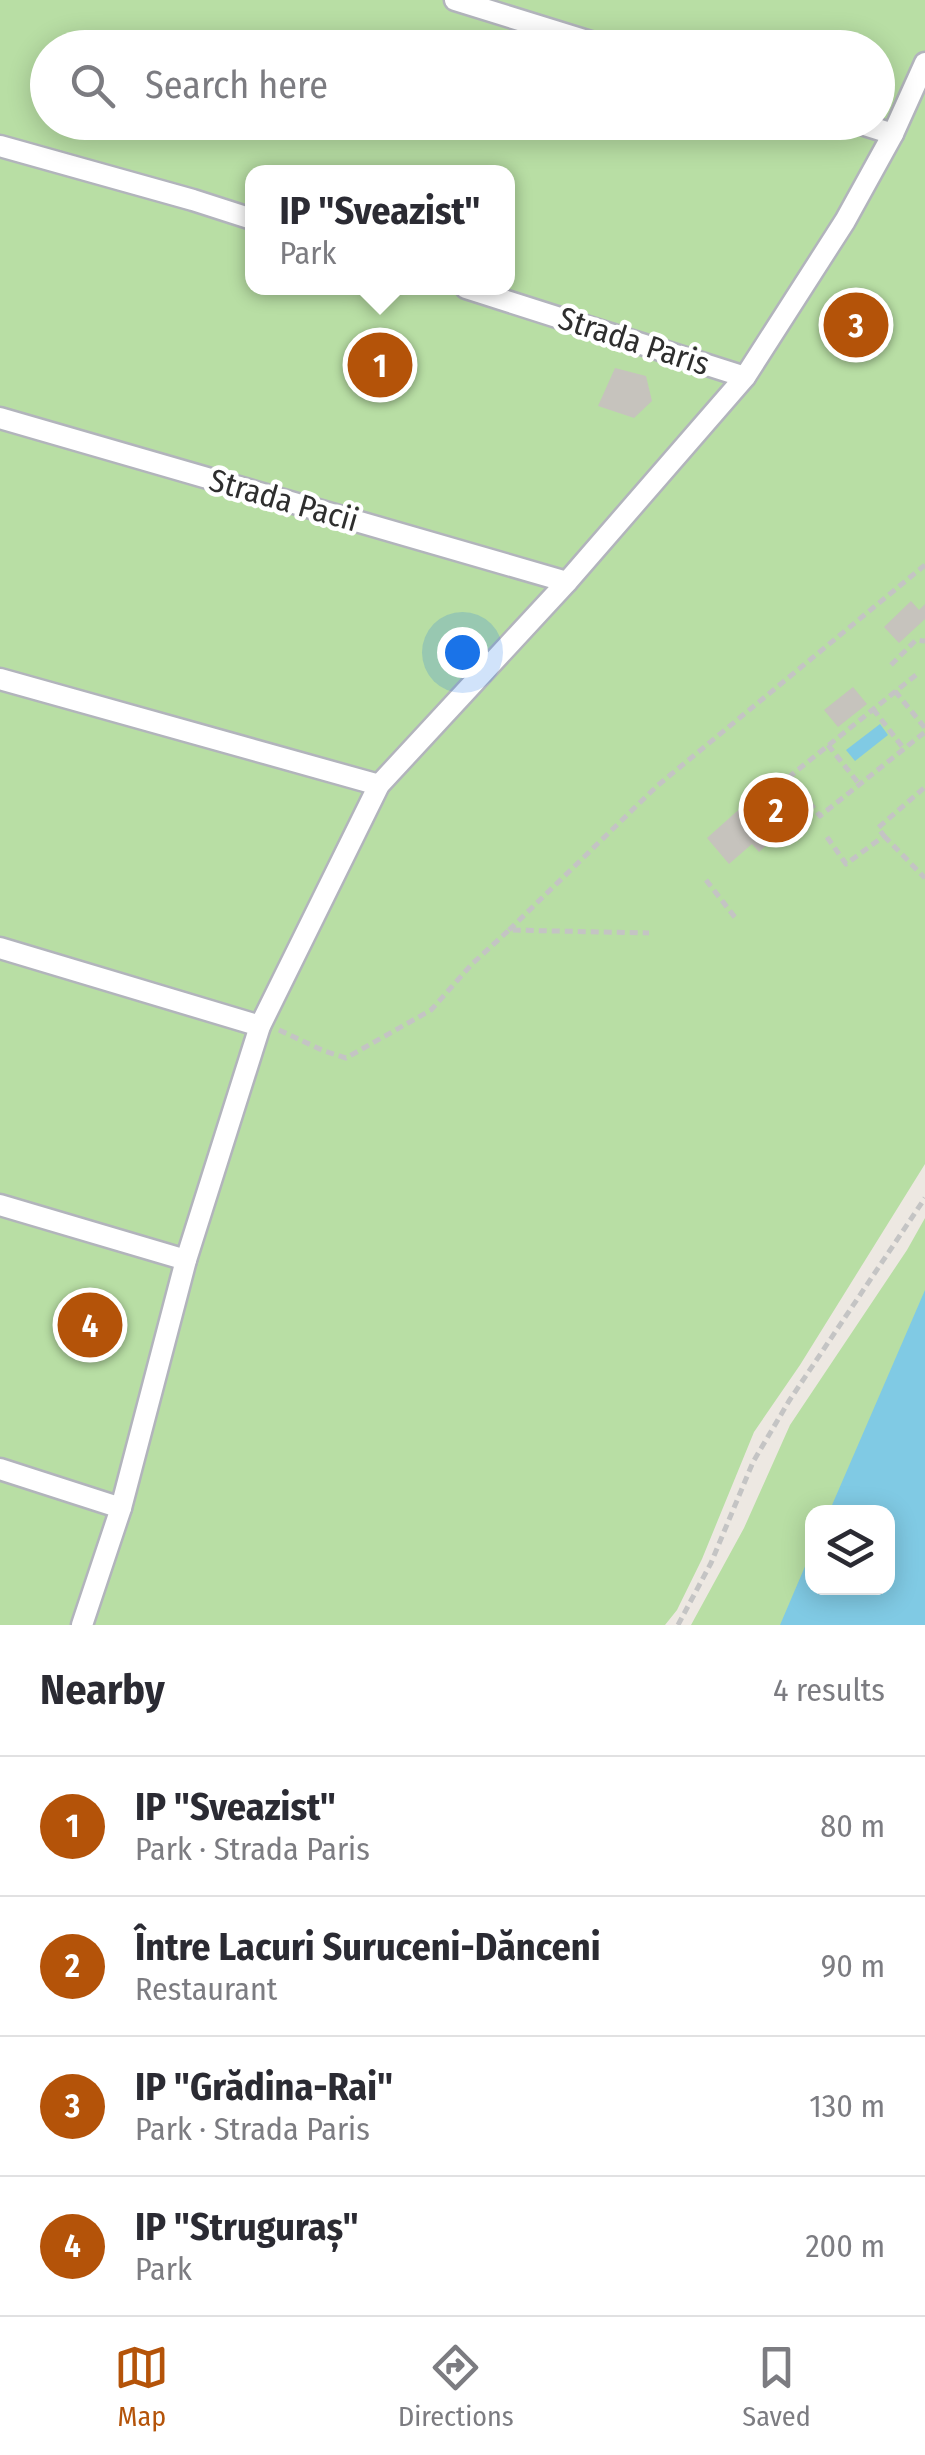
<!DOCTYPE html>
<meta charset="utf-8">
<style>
body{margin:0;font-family:"Fira Sans Condensed",sans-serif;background:#f7f7f7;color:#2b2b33}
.controls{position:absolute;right:30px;bottom:30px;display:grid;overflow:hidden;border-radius:20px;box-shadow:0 5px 25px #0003}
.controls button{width:90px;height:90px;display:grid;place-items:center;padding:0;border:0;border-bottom:2px solid #e1e1e2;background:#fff;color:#2b2b33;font:50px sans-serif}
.you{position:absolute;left:462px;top:652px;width:35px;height:35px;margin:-25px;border:8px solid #fff;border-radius:50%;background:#1a73e8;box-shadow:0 0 0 15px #1a73e833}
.badge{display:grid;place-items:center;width:65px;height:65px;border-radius:50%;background:#b45309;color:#fff;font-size:32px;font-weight:700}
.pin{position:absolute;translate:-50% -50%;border:5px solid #fff;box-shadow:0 2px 10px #0006}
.popup{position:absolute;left:245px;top:165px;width:270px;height:130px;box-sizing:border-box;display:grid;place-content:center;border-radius:20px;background:#fff;filter:drop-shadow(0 2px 8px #0005);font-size:32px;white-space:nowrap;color:#7c7c81}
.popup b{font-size:38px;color:#2b2b33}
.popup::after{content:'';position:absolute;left:50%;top:100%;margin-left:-20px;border:20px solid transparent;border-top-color:#fff}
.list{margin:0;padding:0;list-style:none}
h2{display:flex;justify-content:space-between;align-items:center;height:130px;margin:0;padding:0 40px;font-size:42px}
h2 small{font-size:32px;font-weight:400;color:#7c7c81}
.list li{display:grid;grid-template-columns:65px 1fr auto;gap:30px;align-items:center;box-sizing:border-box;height:140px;padding:0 40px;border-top:2px solid #e1e1e2}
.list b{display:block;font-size:38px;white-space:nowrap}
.list p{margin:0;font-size:32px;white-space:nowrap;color:#7c7c81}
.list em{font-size:32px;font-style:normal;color:#7c7c81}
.icon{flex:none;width:55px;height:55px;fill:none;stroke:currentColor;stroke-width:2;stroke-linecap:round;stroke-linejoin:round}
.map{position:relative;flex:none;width:925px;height:1625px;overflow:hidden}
.search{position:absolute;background:#fff;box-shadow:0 5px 25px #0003;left:30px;right:30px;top:30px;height:110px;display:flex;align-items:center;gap:25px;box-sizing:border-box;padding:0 35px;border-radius:55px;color:#7c7c81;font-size:38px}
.sheet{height:690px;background:#fff}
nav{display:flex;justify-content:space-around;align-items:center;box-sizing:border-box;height:140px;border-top:2px solid #e1e1e2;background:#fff;font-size:28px;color:#7c7c81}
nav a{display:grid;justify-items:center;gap:5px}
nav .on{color:#b45309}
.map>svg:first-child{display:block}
</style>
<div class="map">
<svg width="925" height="1625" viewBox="0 0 925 1625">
<rect width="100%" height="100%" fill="#ede8e2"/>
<!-- green -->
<g fill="#b8dea4" fill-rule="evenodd">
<path d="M0,0H925V1164L800,1365L754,1432L702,1559L677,1610L665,1625H0ZM48,48H878V122H48ZM252,172H508V288H252Z"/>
<polygon points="925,1218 925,1334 850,1512 812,1512 812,1588 803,1625 691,1625 744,1528 790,1425 907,1250"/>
</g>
<!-- water -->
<g fill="#80cae4">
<polygon points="880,724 888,735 855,761 846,750"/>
<polygon points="925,1290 925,1625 780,1625 812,1550 812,1588 888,1588 888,1512 829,1512"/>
</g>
<!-- building -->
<g fill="#c6c3bd">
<polygon points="615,368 646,376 652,401 634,418 598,406"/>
<polygon points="911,601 919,610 925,604 925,619 899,643 884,627"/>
<polygon points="853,687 867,704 838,727 824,710"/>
<polygon points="774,778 804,812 759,852 752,844 729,864 707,838"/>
</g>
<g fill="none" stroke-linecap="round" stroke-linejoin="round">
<!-- street casing -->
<g stroke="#b2b4bc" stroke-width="25">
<g id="street">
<polyline points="455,0 610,48"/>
<polyline points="855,122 893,134"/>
<polyline points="0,146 193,200 252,219"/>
<polyline points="466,288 745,377"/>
<polyline points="0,418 567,582"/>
<polyline points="0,679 379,785"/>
<polyline points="0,948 260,1026"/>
<polyline points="0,1205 186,1260"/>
<polyline points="0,1469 121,1508"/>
<polyline points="82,1625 121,1508 186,1260 260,1026 379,785 567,582 745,377 845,221 893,134 925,63"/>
</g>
</g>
<!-- path -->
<g stroke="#c4c4c4" stroke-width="5" stroke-dasharray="8 5" stroke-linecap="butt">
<polyline points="891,665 916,640 925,641"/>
<polyline points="916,675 789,777 820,816 925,732"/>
<polyline points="895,691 925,728"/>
<polyline points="873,709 904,749"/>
<polyline points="828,745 860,785"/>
<polyline points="884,836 925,878"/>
<polyline points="827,837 846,864 884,836 878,828 925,787"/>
<polyline points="706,880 737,920"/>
<polyline points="509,930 657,786 925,565"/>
<polyline points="279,1030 324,1051 346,1058 431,1010 472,964 509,930 649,933"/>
<polyline points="678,1625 711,1563 753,1462 789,1401 925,1198"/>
</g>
<!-- street -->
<use href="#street" stroke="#fff" stroke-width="20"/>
</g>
<g text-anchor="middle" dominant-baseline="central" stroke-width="9" stroke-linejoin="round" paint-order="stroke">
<!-- street labels -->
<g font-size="32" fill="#2e2e2e" stroke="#fff">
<text transform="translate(634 341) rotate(18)">Strada Paris</text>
<text transform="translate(284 500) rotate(16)">Strada Pacii</text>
</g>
</g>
</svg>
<div class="controls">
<button><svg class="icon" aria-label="layers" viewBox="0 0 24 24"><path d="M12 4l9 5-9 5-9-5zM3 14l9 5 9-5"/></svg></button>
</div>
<div class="you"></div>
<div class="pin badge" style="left:380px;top:365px">1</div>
<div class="popup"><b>IP &quot;Sveazist&quot;</b>Park</div>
<div class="pin badge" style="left:776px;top:810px">2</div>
<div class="pin badge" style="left:856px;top:325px">3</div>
<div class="pin badge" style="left:90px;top:1325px">4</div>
<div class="search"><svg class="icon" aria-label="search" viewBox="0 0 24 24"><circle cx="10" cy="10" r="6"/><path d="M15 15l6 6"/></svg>Search here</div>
</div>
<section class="sheet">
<h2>Nearby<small>4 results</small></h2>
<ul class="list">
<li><span class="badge">1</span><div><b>IP &quot;Sveazist&quot;</b><p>Park · Strada Paris</p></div><em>80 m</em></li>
<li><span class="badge">2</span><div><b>Între Lacuri Suruceni-Dănceni</b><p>Restaurant</p></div><em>90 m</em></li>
<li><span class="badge">3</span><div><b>IP &quot;Grădina-Rai&quot;</b><p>Park · Strada Paris</p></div><em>130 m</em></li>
<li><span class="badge">4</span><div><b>IP &quot;Struguraș&quot;</b><p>Park</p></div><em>200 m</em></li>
</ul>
</section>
<nav>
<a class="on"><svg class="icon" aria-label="map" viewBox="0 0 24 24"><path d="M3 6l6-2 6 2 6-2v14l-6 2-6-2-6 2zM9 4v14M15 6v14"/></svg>Map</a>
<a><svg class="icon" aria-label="directions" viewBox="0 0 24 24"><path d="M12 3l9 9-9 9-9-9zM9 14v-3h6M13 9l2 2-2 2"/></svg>Directions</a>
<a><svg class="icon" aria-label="saved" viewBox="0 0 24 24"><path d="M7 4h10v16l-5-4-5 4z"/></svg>Saved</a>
</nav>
